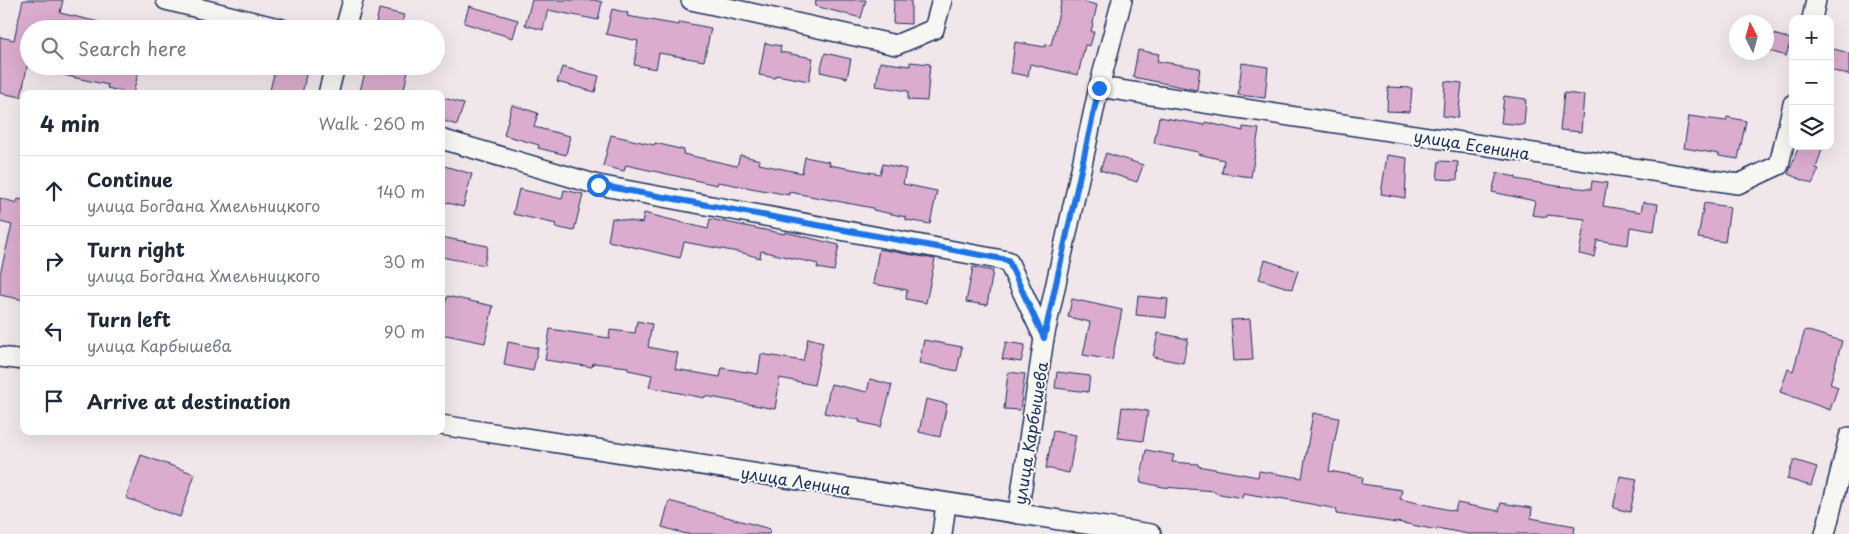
<!DOCTYPE html>
<meta charset="utf-8">
<style>
body{margin:0;font-family:"Playpen Sans",sans-serif;background:#f2f2f3;color:#1f2937}
.controls{position:absolute;right:15px;top:15px;display:grid;overflow:hidden;border-radius:10px;box-shadow:0 5px 20px #0002}
.controls button{width:45px;height:45px;display:grid;place-items:center;padding:0;border:0;border-bottom:1px solid #e0e1e3;background:#fff;color:#1f2937;font:25px sans-serif}
.compass{position:absolute;left:1729px;top:15px;width:45px;height:45px;border-radius:50%;background:#fff;box-shadow:0 5px 20px #0002;rotate:354deg}
.stop{position:absolute;width:15px;height:15px;margin:-11px;border:4px solid #1a73e8;border-radius:50%;background:#fff}
.stop.end{background:#1a73e8;border-color:#fff;box-shadow:0 1px 5px #0008}
.list{margin:0;padding:0;list-style:none}
h2{display:flex;justify-content:space-between;align-items:center;height:65px;margin:0;padding:0 20px;font-size:21px}
h2 small{font-size:16px;font-weight:400;color:#747a83}
.list li{display:grid;grid-template-columns:32px 1fr auto;gap:15px;align-items:center;box-sizing:border-box;height:70px;padding:0 20px;border-top:1px solid #e0e1e3}
.list b{display:block;font-size:19px;white-space:nowrap}
.list p{margin:0;font-size:16px;white-space:nowrap;color:#747a83}
.list em{font-size:16px;font-style:normal;color:#747a83}
.icon{flex:none;width:28px;height:28px;fill:none;stroke:currentColor;stroke-width:2;stroke-linecap:round;stroke-linejoin:round}
.map{position:relative;flex:none;width:1849px;height:534px;overflow:hidden}
.search{position:absolute;background:#fff;box-shadow:0 5px 20px #0002;left:20px;top:20px;width:425px;height:55px;display:flex;align-items:center;gap:12px;box-sizing:border-box;padding:0 18px;border-radius:28px;color:#747a83;font-size:19px}
.panel{position:absolute;background:#fff;box-shadow:0 5px 20px #0002;left:20px;top:90px;width:425px;height:345px;border-radius:10px}
.map>svg:first-child{display:block}
</style>
<div class="map">
<svg width="1849" height="534" viewBox="0 0 1849 534">
<rect width="100%" height="100%" fill="#f1e7eb"/>
<filter id="ink" filterUnits="userSpaceOnUse"><feTurbulence type="fractalNoise" baseFrequency=".02" numOctaves="2"/><feDisplacementMap in="SourceGraphic" scale="10" xChannelSelector="R" yChannelSelector="G"/><feConvolveMatrix kernelMatrix="1 2 1 2 8 2 1 2 1" color-interpolation-filters="sRGB"/></filter>
<g filter="url(#ink)">
<!-- building -->
<g fill="#dbaccd" stroke="#1b2f5e">
<polygon points="23,0 63,0 60,13 99,22 99,29 29,29 29,57 21,97 0,93 0,37 14,40"/>
<polygon points="532,0 594,0 602,2 598,20 548,10 543,30 525,25"/>
<polygon points="816,0 866,0 861,18 815,6"/>
<polygon points="894,0 911,0 911,24 893,23"/>
<polygon points="1062,0 1077,0 1097,5 1091,32 1094,32 1090,46 1085,45 1078,75 1030,64 1028,76 1011,73 1015,42 1045,47 1046,44 1051,45"/>
<polygon points="469,6 518,20 513,38 464,23"/>
<polygon points="379,9 404,15 401,29 375,29"/>
<polygon points="612,9 628,13 627,16 679,25 680,22 711,28 704,61 659,53 656,69 634,65 638,41 606,34"/>
<polygon points="1766,32 1791,39 1786,56 1766,50"/>
<polygon points="765,43 781,46 780,52 813,58 809,81 776,75 775,78 759,75"/>
<polygon points="1830,48 1849,53 1849,75 1830,70"/>
<polygon points="1138,50 1159,54 1157,61 1200,68 1197,90 1133,77"/>
<polygon points="825,53 851,59 847,78 820,72"/>
<polygon points="880,62 910,66 910,62 930,64 927,101 908,100 908,91 876,86"/>
<polygon points="1242,63 1268,67 1265,98 1238,95"/>
<polygon points="54,66 140,66 133,94 107,88 108,85 54,73"/>
<polygon points="276,66 308,66 302,94 269,94"/>
<polygon points="367,66 409,66 403,94 359,94"/>
<polygon points="562,67 599,76 595,92 557,82"/>
<polygon points="1445,81 1462,83 1458,118 1443,116"/>
<polygon points="1388,87 1412,88 1410,112 1387,111"/>
<polygon points="1564,93 1584,95 1581,132 1560,130"/>
<polygon points="1504,96 1526,99 1524,125 1501,123"/>
<polygon points="441,97 464,104 457,125 441,120"/>
<polygon points="512,105 538,113 534,127 570,136 566,155 538,148 539,145 504,135"/>
<polygon points="1689,116 1726,121 1727,117 1746,121 1738,159 1719,156 1719,154 1684,148"/>
<polygon points="1159,117 1205,125 1205,122 1243,131 1243,127 1259,129 1251,177 1222,173 1224,160 1198,154 1198,152 1154,143"/>
<polygon points="611,135 654,145 655,143 684,150 683,154 737,166 740,155 760,160 759,164 802,173 805,157 830,162 829,165 880,174 883,164 906,169 903,184 937,191 930,224 906,220 906,217 873,210 873,208 789,192 789,195 718,182 717,185 626,165 624,171 603,166"/>
<polygon points="1799,146 1823,146 1816,168 1819,169 1812,184 1788,174"/>
<polygon points="1106,153 1143,165 1137,182 1100,170"/>
<polygon points="1387,155 1407,158 1405,198 1381,194"/>
<polygon points="1439,161 1458,162 1457,180 1437,179"/>
<polygon points="441,165 472,174 463,207 441,201"/>
<polygon points="1497,173 1516,177 1516,179 1557,186 1591,189 1592,181 1607,183 1603,206 1641,212 1643,202 1658,204 1654,231 1630,227 1628,245 1597,240 1594,257 1579,254 1585,219 1547,215 1547,217 1532,215 1535,201 1492,192"/>
<polygon points="519,189 562,199 564,190 583,194 574,231 555,227 556,224 513,214"/>
<polygon points="0,198 17,203 18,199 24,200 24,300 0,295 0,274 12,225 0,222"/>
<polygon points="1704,203 1730,207 1725,242 1698,238"/>
<polygon points="644,213 708,229 710,219 785,234 785,232 839,245 834,271 817,268 818,264 761,251 760,258 743,253 684,242 680,258 608,241 612,218 642,223"/>
<polygon points="441,237 488,246 484,265 441,257"/>
<polygon points="879,249 935,259 926,303 906,299 907,290 873,284"/>
<polygon points="1265,260 1298,271 1292,289 1259,279"/>
<polygon points="973,267 993,271 987,305 966,302"/>
<polygon points="447,296 493,306 485,343 441,334 441,324"/>
<polygon points="1138,296 1168,299 1166,318 1136,315"/>
<polygon points="1072,299 1122,310 1112,360 1083,355 1090,322 1068,317"/>
<polygon points="1250,319 1253,360 1234,361 1231,320"/>
<polygon points="637,321 652,324 648,347 678,353 675,369 720,377 722,368 758,374 761,354 803,361 808,338 823,342 814,385 780,378 775,409 705,396 704,398 649,387 652,375 628,370 628,367 593,363 592,367 545,360 550,329 609,338 610,330 635,333"/>
<polygon points="1805,330 1842,341 1830,384 1838,387 1830,410 1780,392 1788,369 1793,371"/>
<polygon points="1158,333 1188,339 1183,363 1153,357"/>
<polygon points="924,340 962,347 957,371 919,363"/>
<polygon points="508,342 538,348 533,371 504,365"/>
<polygon points="1006,342 1025,345 1021,362 1002,359"/>
<polygon points="1008,372 1025,374 1020,410 1004,409"/>
<polygon points="1057,372 1090,376 1088,392 1055,388"/>
<polygon points="870,379 892,385 881,427 859,422 860,420 824,413 831,384 867,392"/>
<polygon points="926,399 947,404 940,437 919,432"/>
<polygon points="1122,407 1148,411 1143,441 1118,438"/>
<polygon points="1313,413 1339,418 1329,471 1363,477 1362,484 1402,490 1400,499 1455,511 1457,503 1499,511 1501,503 1532,508 1531,518 1575,526 1574,534 1468,534 1437,528 1437,530 1397,522 1397,523 1336,514 1337,509 1279,498 1278,499 1243,493 1242,498 1215,493 1215,491 1163,487 1140,482 1146,450 1174,455 1172,462 1198,464 1198,466 1258,477 1259,471 1302,478"/>
<polygon points="1053,431 1076,435 1069,473 1046,468"/>
<polygon points="141,455 195,474 180,517 126,498"/>
<polygon points="1794,460 1817,467 1811,486 1787,479"/>
<polygon points="1620,476 1637,479 1630,512 1613,508"/>
<polygon points="669,501 770,529 769,534 686,534 662,527"/>
</g>
<g fill="none" stroke-linecap="round" stroke-linejoin="round">
<!-- minor casing -->
<g stroke="#1b2f5e" stroke-width="22">
<g id="minor">
<polyline points="166,0 282,29"/>
<polyline points="691,0 896,45 934,29 942,0"/>
<polyline points="1812,19 1816,0"/>
<polyline points="345,29 353,0"/>
<polyline points="1099,87 1738,184 1779,165 1793,104"/>
<polyline points="328,94 335,66"/>
<polyline points="441,139 598,185 1008,261 1044,338"/>
<polyline points="0,357 24,360"/>
<polyline points="441,425 1151,534"/>
<polyline points="1018,514 1044,338 1099,87 1122,0"/>
<polyline points="942,534 946,504"/>
<polyline points="1825,534 1849,437"/>
</g>
</g>
<!-- minor -->
<use href="#minor" stroke="#f6f6f2" stroke-width="19"/>
</g>
</g>
<g fill="none" stroke-linecap="round" stroke-linejoin="round" filter="url(#ink)">
<!-- route -->
<polyline stroke="#1a73e8" stroke-width="6" points="598,185 1008,260 1044,338 1099,88"/>
</g>
<g text-anchor="middle" dominant-baseline="central" stroke-width="4" stroke-linejoin="round" paint-order="stroke">
<!-- street labels -->
<g font-size="16" fill="#1b2f5e" stroke="#f6f6f2">
<text transform="translate(1472 144) rotate(9)">улица Есенина</text>
<text transform="translate(1030 433) rotate(-81)">улица Карбышева</text>
<text transform="translate(796 480) rotate(9)">улица Ленина</text>
</g>
</g>
</svg>
<div class="controls">
<button>+</button>
<button>−</button>
<button><svg class="icon" aria-label="layers" viewBox="0 0 24 24"><path d="M12 4l9 5-9 5-9-5zM3 14l9 5 9-5"/></svg></button>
</div>
<svg class="compass" viewBox="-18 -18 36 36"><path d="M0-13l5 13h-10z" fill="#e53935"/><path d="M0 13l5-13h-10z" fill="#747a83"/></svg>
<div class="stop" style="left:598px;top:185px"></div>
<div class="stop end" style="left:1099px;top:88px"></div>
<div class="search"><svg class="icon" aria-label="search" viewBox="0 0 24 24"><circle cx="10" cy="10" r="6"/><path d="M15 15l6 6"/></svg>Search here</div>
<section class="panel">
<h2>4 min<small>Walk · 260 m</small></h2>
<ul class="list">
<li><svg class="icon" aria-label="ahead" viewBox="0 0 24 24"><path d="M12 20V5M6 11l6-6 6 6"/></svg><div><b>Continue</b><p>улица Богдана Хмельницкого</p></div><em>140 m</em></li>
<li><svg class="icon" aria-label="right" viewBox="0 0 24 24"><path d="M7 20v-9h11M14 6l5 5-5 5"/></svg><div><b>Turn right</b><p>улица Богдана Хмельницкого</p></div><em>30 m</em></li>
<li><svg class="icon" aria-label="left" viewBox="0 0 24 24"><path d="M17 20v-9H6M10 6l-5 5 5 5"/></svg><div><b>Turn left</b><p>улица Карбышева</p></div><em>90 m</em></li>
<li><svg class="icon" aria-label="arrive" viewBox="0 0 24 24"><path d="M6 21V4h12l-3 4 3 4H6"/></svg><div><b>Arrive at destination</b></div></li>
</ul>
</section>
</div>
